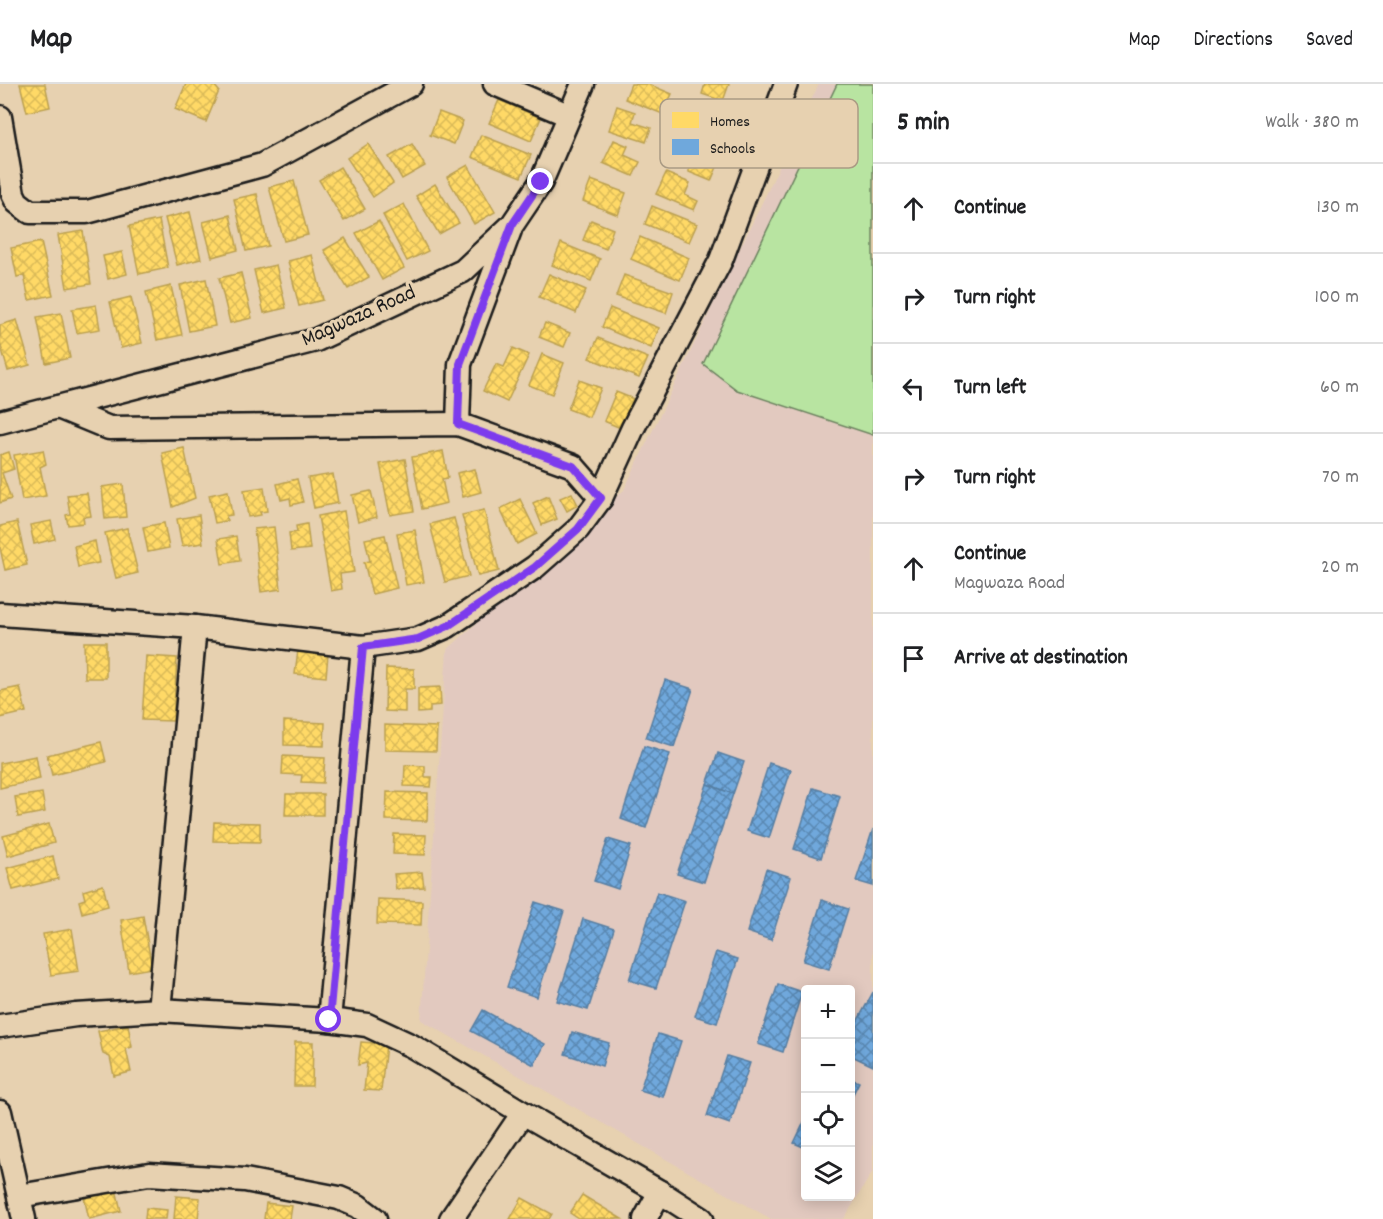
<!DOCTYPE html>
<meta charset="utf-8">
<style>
body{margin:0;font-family:Dekko,sans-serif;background:#f6f6f6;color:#202124}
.controls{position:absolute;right:18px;bottom:18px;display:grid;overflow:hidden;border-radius:6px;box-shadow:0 3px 15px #0003}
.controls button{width:54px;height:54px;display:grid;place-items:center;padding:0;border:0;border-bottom:2px solid #e0e0e0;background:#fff;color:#202124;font:30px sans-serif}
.stop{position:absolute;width:18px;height:18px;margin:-14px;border:4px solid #7c3aed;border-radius:50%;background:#fff}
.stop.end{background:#7c3aed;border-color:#fff;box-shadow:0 2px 6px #0008}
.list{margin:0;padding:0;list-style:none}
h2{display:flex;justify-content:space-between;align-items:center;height:78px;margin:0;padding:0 24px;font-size:26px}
h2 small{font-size:20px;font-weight:400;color:#757577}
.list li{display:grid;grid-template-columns:39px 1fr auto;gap:18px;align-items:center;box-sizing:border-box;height:90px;padding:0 24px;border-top:2px solid #e0e0e0}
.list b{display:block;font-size:22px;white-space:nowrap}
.list p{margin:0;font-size:20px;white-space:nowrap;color:#757577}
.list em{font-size:20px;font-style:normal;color:#757577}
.icon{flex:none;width:33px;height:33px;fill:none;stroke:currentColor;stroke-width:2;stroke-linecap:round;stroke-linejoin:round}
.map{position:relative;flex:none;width:873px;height:1135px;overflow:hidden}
header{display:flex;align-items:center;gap:36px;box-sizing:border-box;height:84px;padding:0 30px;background:#fff;border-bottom:2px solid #e0e0e0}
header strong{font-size:28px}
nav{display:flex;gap:33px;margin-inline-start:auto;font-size:21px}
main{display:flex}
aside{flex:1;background:#fff}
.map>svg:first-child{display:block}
</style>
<header>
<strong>Map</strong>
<nav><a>Map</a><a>Directions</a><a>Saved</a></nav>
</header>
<main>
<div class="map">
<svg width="873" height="1135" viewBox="0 0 873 1135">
<defs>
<pattern id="homes-cross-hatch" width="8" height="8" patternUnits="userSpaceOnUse" patternTransform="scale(1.5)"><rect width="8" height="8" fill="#ffd966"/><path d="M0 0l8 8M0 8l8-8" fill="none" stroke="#daba58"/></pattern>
<pattern id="schools-cross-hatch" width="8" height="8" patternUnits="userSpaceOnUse" patternTransform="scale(1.5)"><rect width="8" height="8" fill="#6fa8dc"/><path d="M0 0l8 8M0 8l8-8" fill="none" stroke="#5a88b2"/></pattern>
</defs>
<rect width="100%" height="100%" fill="#e7d1b0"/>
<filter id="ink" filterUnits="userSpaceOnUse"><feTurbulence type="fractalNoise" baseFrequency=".0167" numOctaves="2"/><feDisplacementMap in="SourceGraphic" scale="12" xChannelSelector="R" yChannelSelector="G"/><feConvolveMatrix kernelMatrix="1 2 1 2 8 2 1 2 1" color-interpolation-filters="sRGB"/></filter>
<g filter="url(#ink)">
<!-- built -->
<path fill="#e2c9bf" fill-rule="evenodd" d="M819,0H873V1087L844,1135H771L421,936L447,566L624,406ZM806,906H850V1112H806Z"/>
<!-- green -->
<polygon fill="#b8e4a1" stroke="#6a805e" stroke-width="1.5" points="837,0 873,0 873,351 737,306 703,280"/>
<!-- homes -->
<g fill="url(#homes-cross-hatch)" stroke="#bba050" stroke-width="1.5">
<polygon points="20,0 45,0 50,23 27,28"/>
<polygon points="186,0 213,0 219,7 206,38 175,25"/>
<polygon points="631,0 648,0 672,10 663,30 625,15"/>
<polygon points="705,0 729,0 723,17 702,10"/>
<polygon points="499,16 541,34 531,57 489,39"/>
<polygon points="617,22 635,28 632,38 651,44 646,58 609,46"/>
<polygon points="439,28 463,37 454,60 430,51"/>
<polygon points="481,51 531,71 521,93 472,73"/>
<polygon points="614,56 628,62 624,71 640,78 633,92 603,79"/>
<polygon points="368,60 393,99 373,113 347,74"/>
<polygon points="412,60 425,82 402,95 389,73"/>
<polygon points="678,67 717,83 711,97 689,88 689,82 675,75"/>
<polygon points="468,81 495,128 474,140 447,93"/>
<polygon points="340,83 365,125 344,137 319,96"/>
<polygon points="666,89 690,99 685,111 698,117 694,126 656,110"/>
<polygon points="591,96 626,109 618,131 583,117"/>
<polygon points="294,97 308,151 284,157 269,103"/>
<polygon points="435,100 459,139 439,150 416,112"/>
<polygon points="257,110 268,162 246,167 234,115"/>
<polygon points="404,120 428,167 407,177 383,131"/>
<polygon points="652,122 697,140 689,158 645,140"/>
<polygon points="190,128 201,175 177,181 165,134"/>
<polygon points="230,131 238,166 212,173 203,138"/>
<polygon points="159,136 168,184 139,190 129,142"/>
<polygon points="591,136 613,145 606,165 583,156"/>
<polygon points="379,137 404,184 382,196 356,149"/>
<polygon points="83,147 91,200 67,204 58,151"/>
<polygon points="640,153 689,174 680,196 631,175"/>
<polygon points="345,154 369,193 348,205 324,166"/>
<polygon points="41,158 53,211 29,216 24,191 17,193 11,164"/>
<polygon points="561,159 600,175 591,197 552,181"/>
<polygon points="122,168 127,190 108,195 103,172"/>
<polygon points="312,171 323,216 299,222 288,177"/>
<polygon points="276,181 286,224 264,229 254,186"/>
<polygon points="241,189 252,234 230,239 219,194"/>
<polygon points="549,190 586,206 576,229 539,213"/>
<polygon points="624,191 673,208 666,229 616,212"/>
<polygon points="206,195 215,242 189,247 180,201"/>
<polygon points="171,202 182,251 157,256 146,208"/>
<polygon points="131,213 142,259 121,264 110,218"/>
<polygon points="96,221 100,245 77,249 72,225"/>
<polygon points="610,224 659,244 651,264 602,243"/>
<polygon points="61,229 70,274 46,279 37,233"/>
<polygon points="17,236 30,281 8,287 0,259 0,241"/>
<polygon points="545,239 570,249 564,263 539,253"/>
<polygon points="598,254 648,274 639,294 589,274"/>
<polygon points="513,264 529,271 507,318 483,307 496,280 504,283"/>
<polygon points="542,270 564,279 552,310 529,301"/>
<polygon points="579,296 601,304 589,333 568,325"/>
<polygon points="616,308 636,316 623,345 604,337"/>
<polygon points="184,364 195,414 173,423 162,369"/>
<polygon points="43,366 46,380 40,383 46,412 22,416 14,371"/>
<polygon points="443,367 448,394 442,395 447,419 422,425 412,373"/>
<polygon points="9,368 14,385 2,389 11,415 0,419 0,371"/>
<polygon points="405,375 414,427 390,431 380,380"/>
<polygon points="475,385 481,408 463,413 457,389"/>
<polygon points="333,390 338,419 314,424 308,394"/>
<polygon points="297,395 303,418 291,421 290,414 281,416 277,400"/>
<polygon points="123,400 126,433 105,435 102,403"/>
<polygon points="264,403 267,427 260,428 261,431 248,433 244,406"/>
<polygon points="228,407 232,431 226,432 227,437 215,439 209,411"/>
<polygon points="371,407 377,433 358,438 352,411"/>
<polygon points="87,409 91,432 83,433 84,439 68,441 66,431 70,430 67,411"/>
<polygon points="572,409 578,421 567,427 560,414"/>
<polygon points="548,412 557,435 542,441 533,419"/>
<polygon points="520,415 537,450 517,460 500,425"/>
<polygon points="484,426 499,487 478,492 462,431"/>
<polygon points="344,427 354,488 340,490 342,505 331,507 318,432"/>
<polygon points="199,431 203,459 182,462 177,435"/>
<polygon points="454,434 469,492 445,498 430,440"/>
<polygon points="51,437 55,455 34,460 30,441"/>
<polygon points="17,438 27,481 5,486 0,464 0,442"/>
<polygon points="164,439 169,464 148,468 143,443"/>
<polygon points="307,440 310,465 291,467 289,449 297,448 296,442"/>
<polygon points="274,443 281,505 261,508 254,445"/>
<polygon points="127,444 138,489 116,494 105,449"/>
<polygon points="415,446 424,498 406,501 397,449"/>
<polygon points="385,451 397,504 372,510 364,478 370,477 365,455"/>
<polygon points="236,452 240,477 222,480 218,455"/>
<polygon points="95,457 99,479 78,483 74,462"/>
<polygon points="84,558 106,558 106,594 85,594"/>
<polygon points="298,566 328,570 326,593 295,590"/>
<polygon points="146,572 177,574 173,637 142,636"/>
<polygon points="386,584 414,585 414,605 405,605 405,628 385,627"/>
<polygon points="20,603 26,628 0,634 0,607"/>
<polygon points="440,603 441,621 430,622 430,628 418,629 418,604"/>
<polygon points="284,637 325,639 324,662 284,661"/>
<polygon points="385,641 437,643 436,667 385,666"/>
<polygon points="101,658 106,678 52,691 47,671"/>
<polygon points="36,672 40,695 0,704 0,679"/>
<polygon points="283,672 325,674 323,699 301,698 302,691 282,690"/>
<polygon points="405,681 425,682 425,693 432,693 431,703 404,702"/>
<polygon points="387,708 428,709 427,737 386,736"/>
<polygon points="42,709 45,728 18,733 15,713"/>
<polygon points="286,710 323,710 323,731 285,731"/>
<polygon points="214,738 260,739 260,758 213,757"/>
<polygon points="49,740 54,759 8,772 3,752"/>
<polygon points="394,750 426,751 425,771 393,770"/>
<polygon points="53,772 58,795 13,806 7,784"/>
<polygon points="422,788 424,803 396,805 394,790"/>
<polygon points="103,801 108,822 82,829 79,817 85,815 83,807"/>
<polygon points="378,815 422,817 421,841 377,840"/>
<polygon points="143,832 152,884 129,888 121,836"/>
<polygon points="72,845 79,887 51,891 43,850"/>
<polygon points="128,941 132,963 126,965 131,988 114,992 110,973 103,970 98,947"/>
<polygon points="295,958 313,958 312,1002 294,1002"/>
<polygon points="361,958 386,960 381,1007 364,1006 367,979 358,981"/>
<polygon points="116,1105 121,1127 89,1135 84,1113"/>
<polygon points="582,1111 622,1135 579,1135 570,1129"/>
<polygon points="176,1112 200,1114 198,1135 174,1135"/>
<polygon points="522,1114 552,1130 549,1135 510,1135"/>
<polygon points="266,1119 292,1122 290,1135 264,1135"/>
<polygon points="146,1124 167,1126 166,1135 145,1135"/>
</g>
<!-- schools -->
<g fill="url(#schools-cross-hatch)" stroke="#567ea2" stroke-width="1.5">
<polygon points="665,596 693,605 674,663 646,654"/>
<polygon points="644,662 670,670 646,744 621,735"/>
<polygon points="718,669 744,678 733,710 707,700"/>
<polygon points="769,679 791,686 769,754 747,747"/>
<polygon points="707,700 733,710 704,798 677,790"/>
<polygon points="813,704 840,712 821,774 794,765"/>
<polygon points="873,745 873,802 856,797"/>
<polygon points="608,755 631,762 618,805 594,797"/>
<polygon points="766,785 791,793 771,856 747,848"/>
<polygon points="657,808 685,817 656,904 629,896"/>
<polygon points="822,816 848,825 829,885 803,877"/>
<polygon points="535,818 564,827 537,913 507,903"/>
<polygon points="583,835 614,845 588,926 557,917"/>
<polygon points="716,868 738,875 717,939 695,932"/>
<polygon points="778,900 802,908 783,968 758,960"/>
<polygon points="873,908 873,982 850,971 850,951"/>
<polygon points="483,926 545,960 534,981 471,947"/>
<polygon points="572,948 609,959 602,982 565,970"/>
<polygon points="658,950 681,957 663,1013 640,1006"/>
<polygon points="727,972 750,979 730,1040 707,1032"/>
<polygon points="850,994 859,998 850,1016"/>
<polygon points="806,1034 806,1064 794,1059"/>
</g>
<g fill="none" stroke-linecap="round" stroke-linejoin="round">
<!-- street casing -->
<g stroke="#1c1c1c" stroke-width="27">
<g id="street">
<polyline points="495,0 568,31"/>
<polyline points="0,33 13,110 17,118 30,128 87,128 262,81 411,0"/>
<polyline points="58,323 109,344 458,340 573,382 601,414"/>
<polyline points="0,338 316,256 463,187 512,141 541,98 583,0"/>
<polyline points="458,340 460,280 510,146"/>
<polyline points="0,530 195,543 363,563 418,555 448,542 535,483 578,445 601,414 633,344 721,176 786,0"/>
<polyline points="159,926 195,543"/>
<polyline points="329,936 363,563"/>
<polyline points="0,942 76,931 159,926 329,936 367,941 412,962 523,1029 660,1108 702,1135"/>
<polyline points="0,1028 24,1135"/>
<polyline points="19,1112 149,1090 245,1096 339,1114 358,1122 375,1135"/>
<polyline points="451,1135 523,1029"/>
<polyline points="645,1135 660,1108"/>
</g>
</g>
<!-- street -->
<use href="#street" stroke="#e7d1b0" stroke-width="22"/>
</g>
</g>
<g fill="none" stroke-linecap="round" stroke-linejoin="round" filter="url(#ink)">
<!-- route -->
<polyline stroke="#7c3aed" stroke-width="8" points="329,936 363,563 418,555 448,542 535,483 578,445 601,414 573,382 458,340 460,280 512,141 541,98"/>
</g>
<g text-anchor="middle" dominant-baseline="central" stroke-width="6" stroke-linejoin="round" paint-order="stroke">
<!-- street labels -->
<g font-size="22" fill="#1c1c1c" stroke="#e7d1b0">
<text transform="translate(359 233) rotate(-24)">Magwaza Road</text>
</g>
</g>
<!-- legend -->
<rect x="660" y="15" width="198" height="69" rx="9" fill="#e7d1b0" stroke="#aa9b84" stroke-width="1.5"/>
<rect x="672" y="28" width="27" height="16" fill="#ffd966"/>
<rect x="672" y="55" width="27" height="16" fill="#6fa8dc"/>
<g font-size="16" fill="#1c1c1c">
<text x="710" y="42">Homes</text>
<text x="710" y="69">Schools</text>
</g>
</svg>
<div class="controls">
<button>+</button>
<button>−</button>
<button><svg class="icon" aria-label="locate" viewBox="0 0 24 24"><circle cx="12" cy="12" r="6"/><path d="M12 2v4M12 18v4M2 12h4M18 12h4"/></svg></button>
<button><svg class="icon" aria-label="layers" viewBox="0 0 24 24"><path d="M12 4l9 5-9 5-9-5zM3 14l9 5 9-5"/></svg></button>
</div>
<div class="stop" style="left:329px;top:936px"></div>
<div class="stop end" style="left:541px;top:98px"></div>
</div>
<aside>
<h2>5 min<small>Walk · 380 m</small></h2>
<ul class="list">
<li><svg class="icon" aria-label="ahead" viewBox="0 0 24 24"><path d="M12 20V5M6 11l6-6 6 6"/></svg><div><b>Continue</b></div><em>130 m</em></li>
<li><svg class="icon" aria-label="right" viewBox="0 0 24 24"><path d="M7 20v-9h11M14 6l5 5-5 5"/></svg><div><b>Turn right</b></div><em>100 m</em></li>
<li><svg class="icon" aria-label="left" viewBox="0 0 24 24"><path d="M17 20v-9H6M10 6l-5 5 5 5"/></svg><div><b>Turn left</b></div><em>60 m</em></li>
<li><svg class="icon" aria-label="right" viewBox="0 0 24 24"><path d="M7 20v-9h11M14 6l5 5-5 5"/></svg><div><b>Turn right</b></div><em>70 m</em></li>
<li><svg class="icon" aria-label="ahead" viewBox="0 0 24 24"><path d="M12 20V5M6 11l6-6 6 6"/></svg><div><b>Continue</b><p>Magwaza Road</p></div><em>20 m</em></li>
<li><svg class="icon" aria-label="arrive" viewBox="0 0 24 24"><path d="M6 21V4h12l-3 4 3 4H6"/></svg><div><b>Arrive at destination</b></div></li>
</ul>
</aside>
</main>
